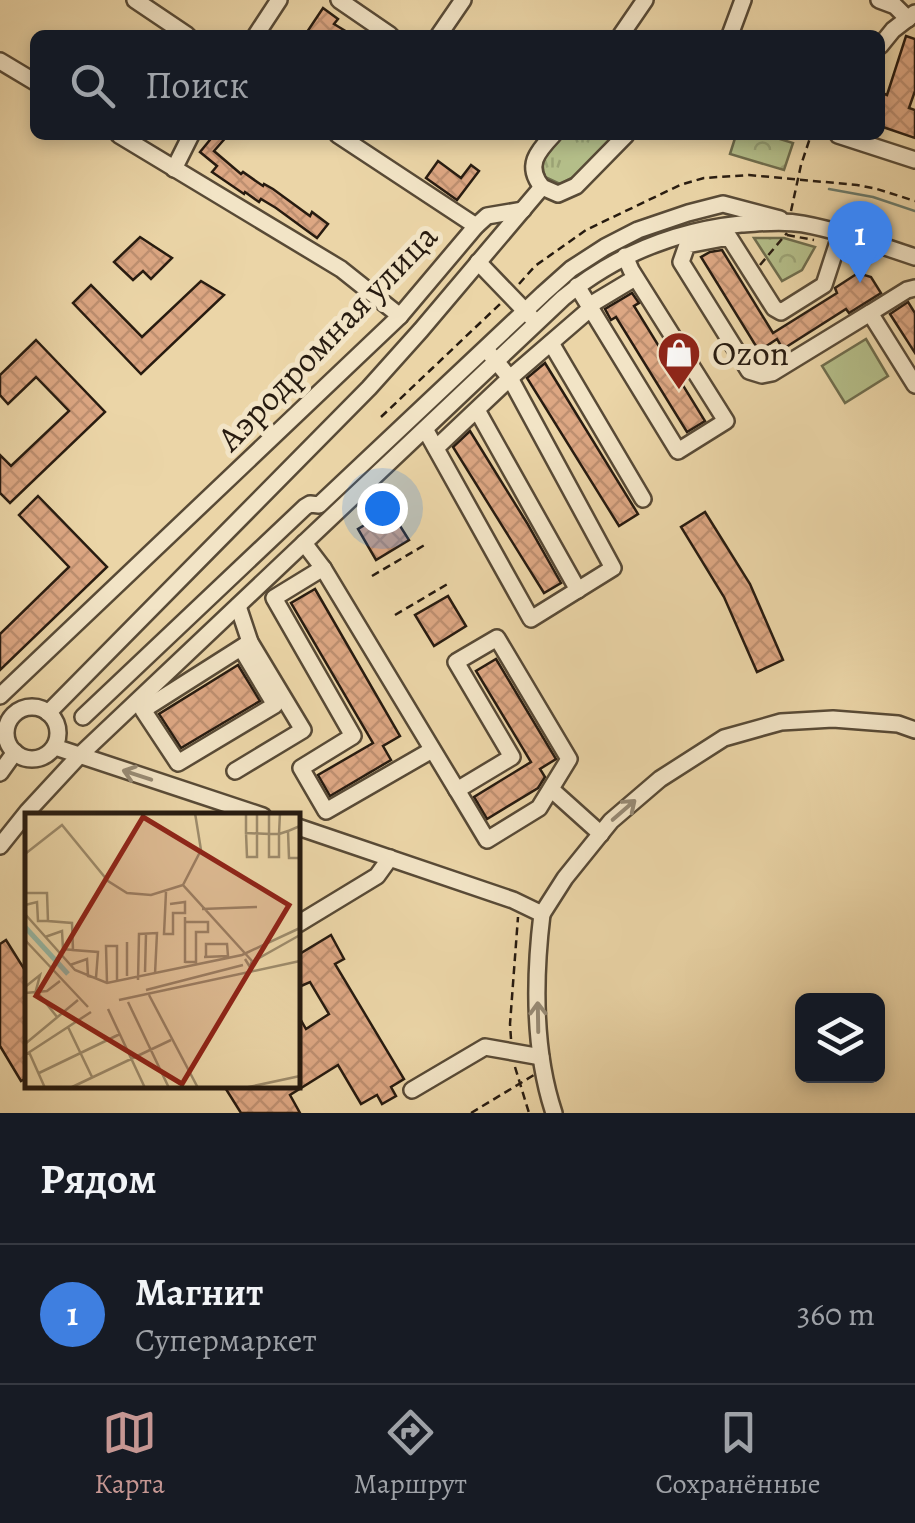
<!DOCTYPE html>
<html lang="ru">
<meta charset="utf-8">
<style>
body{margin:0;font-family:Alegreya,serif;background:#20242c;color:#f1f3f6}
.controls{position:absolute;right:30px;bottom:30px;display:grid;overflow:hidden;border-radius:15px;box-shadow:0 5px 15px #0003}
.controls button{width:90px;height:90px;display:grid;place-items:center;padding:0;border:0;border-bottom:2px solid #363941;background:#171b24;color:#f1f3f6;font:50px sans-serif}
.you{position:absolute;left:382px;top:508px;width:35px;height:35px;margin:-25px;border:8px solid #fff;border-radius:50%;background:#1a73e8;box-shadow:0 0 0 15px #1a73e833}
.badge{display:grid;place-items:center;width:65px;height:65px;border-radius:50%;background:#c59692;color:#fff;font-size:32px;font-weight:700}
.pin{position:absolute;translate:-50% -82px;filter:drop-shadow(0 2px 5px #0008)}
.pin::after{content:'';position:absolute;top:52px;width:35px;height:30px;background:inherit;clip-path:polygon(0 0,100% 0,50% 100%)}
.list{margin:0;padding:0;list-style:none}
h2{display:flex;justify-content:space-between;align-items:center;height:130px;margin:0;padding:0 40px;font-size:42px}
h2 small{font-size:32px;font-weight:400;color:#9ea1a6}
.list li{display:grid;grid-template-columns:65px 1fr auto;gap:30px;align-items:center;box-sizing:border-box;height:140px;padding:0 40px;border-top:2px solid #363941}
.list b{display:block;font-size:38px;white-space:nowrap}
.list p{margin:0;font-size:32px;white-space:nowrap;color:#9ea1a6}
.list em{font-size:32px;font-style:normal;color:#9ea1a6}
.icon{flex:none;width:55px;height:55px;fill:none;stroke:currentColor;stroke-width:2;stroke-linecap:round;stroke-linejoin:round}
.map{position:relative;flex:none;width:915px;height:1113px;overflow:hidden}
.search{position:absolute;background:#171b24;box-shadow:0 5px 15px #0003;left:30px;right:30px;top:30px;height:110px;display:flex;align-items:center;gap:25px;box-sizing:border-box;padding:0 35px;border-radius:15px;color:#9ea1a6;font-size:38px}
.sheet{height:270px;background:#171b24}
nav{display:flex;justify-content:space-around;align-items:center;box-sizing:border-box;height:140px;border-top:2px solid #363941;background:#171b24;font-size:28px;color:#9ea1a6}
nav a{display:grid;justify-items:center;gap:5px}
nav .on{color:#c59692}
.map>svg:first-child{display:block}
</style>
<div class="map">
<svg width="915" height="1113" viewBox="0 0 915 1113">
<defs>
<pattern id="grass-tufts" width="24" height="20" patternUnits="userSpaceOnUse" patternTransform="scale(2.5)"><rect width="24" height="20" fill="#b4be89"/><path d="M3 7l-1-3M5 7V3M7 7l1-3M15 17l-1-3M17 17v-4M19 17l1-3" fill="none" stroke="#9ba375"/></pattern>
<pattern id="park-crowns" width="20" height="18" patternUnits="userSpaceOnUse" patternTransform="scale(2.5)"><rect width="20" height="18" fill="#b4be89"/><path d="M2 6a3 3 0 1 1 6 0M12 15a3 3 0 1 1 6 0" fill="none" stroke="#9ba375"/></pattern>
<pattern id="building-cross-hatch" width="8" height="8" patternUnits="userSpaceOnUse" patternTransform="scale(2.5)"><rect width="8" height="8" fill="#dda783"/><path d="M0 0l8 8M0 8l8-8" fill="none" stroke="#be8f70"/></pattern>
</defs>
<rect width="100%" height="100%" fill="#ebd5a7"/>
<filter id="stains"><feTurbulence type="fractalNoise" baseFrequency=".002" numOctaves="4"/><feColorMatrix values="0 0 0 0 .2 0 0 0 0 .09 0 0 0 0 .02 0 0 0 .5 -.17"/></filter>
<radialGradient id="worn" r=".72"><stop offset=".6" stop-color="#630" stop-opacity="0"/><stop offset="1" stop-color="#630" stop-opacity=".3"/></radialGradient>
<!-- grass -->
<path fill="url(#grass-tufts)" stroke="#6e6c4c" stroke-width="2.5" d="M565,135H614L575,176L560,184L545,177C537,158 552,148 565,135Z"/>
<!-- park -->
<g fill="url(#park-crowns)" stroke="#6e6c4c" stroke-width="2.5">
<polygon points="736,135 767,135 793,143 784,170 730,154"/>
<polygon points="754,238 784,238 815,247 802,270 782,281"/>
</g>
<!-- pitch -->
<polygon fill="#b4be89" stroke="#6e6c4c" stroke-width="2.5" points="866,339 888,376 845,403 822,366"/>
<g fill="none" stroke-linecap="round" stroke-linejoin="round">
<!-- stream -->
<polyline stroke="#6b7a6a" stroke-width="2.5" points="829,189 873,197 915,211"/>
</g>
<!-- building -->
<g fill="url(#building-cross-hatch)" stroke="#271b10" stroke-width="2.5">
<polygon points="323,8 338,19 334,24 352,35 305,35"/>
<polygon points="906,36 915,39 915,91 909,108 915,110 915,138 880,126 880,92 887,95"/>
<polygon points="214,135 228,135 214,151 241,174 243,172 263,186 264,184 273,189 310,216 312,212 328,224 317,238 276,208 261,199 259,202 245,192 244,194 212,172 217,166 200,152"/>
<polygon points="438,161 461,178 471,165 479,171 457,200 426,178"/>
<polygon points="140,237 172,258 151,279 143,271 133,280 114,262"/>
<polygon points="722,250 773,333 837,293 835,288 858,273 871,277 881,293 849,313 846,309 783,349 777,339 759,351 701,257 710,252"/>
<polygon points="201,281 224,295 141,374 73,303 91,285 142,337"/>
<polygon points="632,293 639,303 634,306 705,421 687,432 616,317 611,320 605,309"/>
<polygon points="908,302 915,313 915,353 890,314"/>
<polygon points="36,340 105,412 10,503 0,493 0,455 11,466 69,411 36,377 8,404 0,395 0,375"/>
<polygon points="545,363 638,514 619,526 527,378"/>
<polygon points="470,431 527,523 561,583 544,593 453,447"/>
<polygon points="38,496 107,567 0,670 0,634 69,567 19,515"/>
<polygon points="390,510 409,540 376,560 358,529"/>
<polygon points="705,512 750,584 783,660 757,672 724,597 681,527"/>
<polygon points="315,589 400,736 383,746 391,760 330,796 318,775 373,743 291,603"/>
<polygon points="448,596 466,626 434,646 415,615"/>
<polygon points="496,659 556,759 540,769 545,777 538,788 487,819 474,797 531,762 476,671"/>
<polygon points="238,665 260,701 181,748 159,714"/>
<polygon points="331,935 344,959 335,964 404,1079 391,1087 396,1096 382,1104 377,1095 361,1104 338,1065 290,1095 300,1113 241,1113 224,1086 298,1086 298,1015 306,1029 329,1014 310,982 301,986 298,980 298,955"/>
<polygon points="6,940 28,975 28,1077 21,1081 0,1046 0,944"/>
</g>
<g fill="none" stroke-linecap="round" stroke-linejoin="round">
<!-- minor casing -->
<g stroke="#584a36" stroke-width="20">
<g id="minor">
<polyline points="135,0 187,35"/>
<polyline points="339,0 390,35"/>
<polyline points="879,0 895,6 908,19"/>
<polyline points="256,35 279,0"/>
<polyline points="439,35 463,0"/>
<polyline points="621,35 645,0"/>
<polyline points="730,35 743,0"/>
<polyline points="880,46 893,30 915,13"/>
<polyline points="0,61 35,82"/>
<polyline points="119,135 341,269 400,316"/>
<polyline points="338,135 476,226"/>
<path d="M553,135C537,152 525,166 542,187L558,194L576,186L626,135"/>
<polyline points="838,135 915,160"/>
<polyline points="174,169 191,135"/>
<polyline points="843,234 837,245 824,285 781,312 774,308 729,237 687,245 681,262 749,371 762,375 772,373 870,313 915,385"/>
<polyline points="478,262 531,317"/>
<polyline points="577,286 678,451 726,421 631,270 625,256"/>
<polyline points="590,305 635,278"/>
<polyline points="870,313 907,290 915,288"/>
<polyline points="551,343 643,499"/>
<polyline points="477,410 578,590"/>
<polyline points="425,429 531,619 613,568 510,378 490,354"/>
<polyline points="436,448 510,378 591,308"/>
<polyline points="304,543 323,568 457,790"/>
<polyline points="323,568 274,598 353,736 301,768 326,811 432,750"/>
<polygon points="497,638 569,759 539,808 487,840 457,790 512,757 456,662"/>
<polyline points="241,648 275,705 178,763 143,710 250,642"/>
<polyline points="0,696 400,316 476,226 487,216 523,210"/>
<circle cx="32" cy="733" r="26"/>
<polyline points="48,713 369,388 421,330 542,187"/>
<polyline points="83,717 305,507 310,504 319,505 543,294 571,269 605,247 638,230 688,213 723,204 780,219"/>
<polyline points="55,747 263,816"/>
<polyline points="235,771 303,730 250,642 238,606"/>
<polyline points="0,773 15,752"/>
<polyline points="552,790 601,834"/>
<path d="M298,827L513,900L542,914C534,980 533,1050 554,1113"/>
<path d="M0,846L28,811L79,756L563,298C615,255 674,231 741,224C761,223 782,220 803,224C841,231 878,245 915,257"/>
<polyline points="542,914 565,878 611,821 660,779 724,738 781,722 833,719 898,724 915,730"/>
<polyline points="298,924 377,876 390,858"/>
<polyline points="412,1090 485,1047 541,1057"/>
</g>
</g>
<!-- path -->
<g stroke="#271b10" stroke-width="2.5" stroke-dasharray="8 5" stroke-linecap="butt">
<polyline points="791,211 801,165 811,135"/>
<polyline points="787,235 814,240"/>
<polyline points="760,265 787,233"/>
<polyline points="519,284 535,266 586,230 680,185 704,178 749,175 857,185 877,189 915,201"/>
<polyline points="381,417 500,304"/>
<polyline points="372,576 428,543"/>
<polyline points="395,615 451,582"/>
<polyline points="511,1039 510,1024 518,917"/>
<polyline points="515,1067 529,1113"/>
<polyline points="471,1113 534,1075"/>
</g>
<!-- minor -->
<use href="#minor" stroke="#f2e4c6" stroke-width="15"/>
</g>
<!-- one-way arrows -->
<defs><path id="oneway-shaft" d="M-6 0H5M1.5-3L5.5 0L1.5 3" fill="none" stroke-width="1.6" stroke-linecap="round" stroke-linejoin="round" transform="scale(2.5)"/></defs>
<g stroke="#978a74">
<use href="#oneway-shaft" transform="translate(137 775) rotate(-162)"/>
<use href="#oneway-shaft" transform="translate(624 810) rotate(-41)"/>
<use href="#oneway-shaft" transform="translate(538 1017) rotate(-91)"/>
</g>
<!-- icons -->
<defs>
<g id="shop-pin" transform="scale(2.25)"><path d="M0 17L-7.5 6A9.5 9.5 0 1 1 7.5 6Z" fill="#8f2418" stroke="#f2e4c6"/><path d="M-5-2.5h2.3a2.7 3.5 0 0 1 5.4 0H5L5.5 6h-11ZM-1.5-2.5h3a1.5 2.3 0 0 0-3 0Z" fill="#fff"/></g>
</defs>
<g fill-rule="evenodd">
<use href="#shop-pin" x="679" y="353"/>
</g>
<g text-anchor="middle" dominant-baseline="central" stroke-width="10" stroke-linejoin="round" paint-order="stroke">
<!-- street labels -->
<g font-size="35" fill="#271b10" stroke="#f2e4c6">
<text transform="translate(327 337) rotate(-46)">Аэродромная улица</text>
</g>
<!-- poi labels -->
<g font-size="35" fill="#271b10" stroke="#f2e4c6" text-anchor="start">
<text x="712" y="353">Ozon</text>
</g>
</g>
<!-- overview -->
<g transform="translate(25 813)">
<rect width="275" height="275" fill="#ebd5a7"/>
<path fill="none" stroke="#98b9a6" stroke-width="5" d="M0,114L43,161"/>
<path fill="none" stroke="#9d8b6b" stroke-width="2.5" d="M170,0L176,37L158,72L227,148L225,154L220,146M221,0V20L244,21V44H254V21L263,18M244,0V21H254L255,0M275,13L263,18L264,45H275M221,20L222,44H232V0M0,41L37,12L83,68L102,80L126,82L158,72M141,79L139,121H148V100H160V89L145,91M0,80H22L23,108L47,110L48,137L73,139L71,165L63,163L62,146L45,152M0,92L12,89L13,108H23M177,96L232,94M0,101L50,157L82,170L217,142L275,115M160,104V150M160,109H183V119H171V149H160M20,124L37,118L38,136L48,137M0,127L63,194M179,144L203,143L202,131H181V144M227,149L275,122M120,159L121,121M102,163V129M113,167L114,121L132,120L130,161M82,170L81,133H92V169M0,174L15,162L10,181M121,177L218,152M0,180L22,178L35,168M13,180L32,204M124,182L173,275M94,187L275,148M103,189L144,275M83,196L120,275M43,214L67,264M0,231L53,187M4,239L20,275M0,242L66,199M14,260L95,221M45,275L146,227M219,275L275,263"/>
<path fill="#8f2418" fill-opacity="0.15" stroke="#8f2418" stroke-width="5" d="M118,4L264,92L157,271L11,183Z"/>
<rect width="275" height="275" fill="none" stroke="#271b10" stroke-width="5"/>
</g>
<rect width="100%" height="100%" filter="url(#stains)"/>
<rect width="100%" height="100%" fill="url(#worn)"/>
</svg>
<div class="controls">
<button><svg class="icon" aria-label="layers" viewBox="0 0 24 24"><path d="M12 4l9 5-9 5-9-5zM3 14l9 5 9-5"/></svg></button>
</div>
<div class="you"></div>
<div class="pin badge" style="left:860px;top:283px;background:#3f7fe0">1</div>
<div class="search"><svg class="icon" aria-label="search" viewBox="0 0 24 24"><circle cx="10" cy="10" r="6"/><path d="M15 15l6 6"/></svg>Поиск</div>
</div>
<section class="sheet">
<h2>Рядом<small></small></h2>
<ul class="list">
<li><span class="badge" style="background:#3f7fe0">1</span><div><b>Магнит</b><p>Супермаркет</p></div><em>360 m</em></li>
</ul>
</section>
<nav>
<a class="on"><svg class="icon" aria-label="map" viewBox="0 0 24 24"><path d="M3 6l6-2 6 2 6-2v14l-6 2-6-2-6 2zM9 4v14M15 6v14"/></svg>Карта</a>
<a><svg class="icon" aria-label="directions" viewBox="0 0 24 24"><path d="M12 3l9 9-9 9-9-9zM9 14v-3h6M13 9l2 2-2 2"/></svg>Маршрут</a>
<a><svg class="icon" aria-label="saved" viewBox="0 0 24 24"><path d="M7 4h10v16l-5-4-5 4z"/></svg>Сохранённые</a>
</nav>
